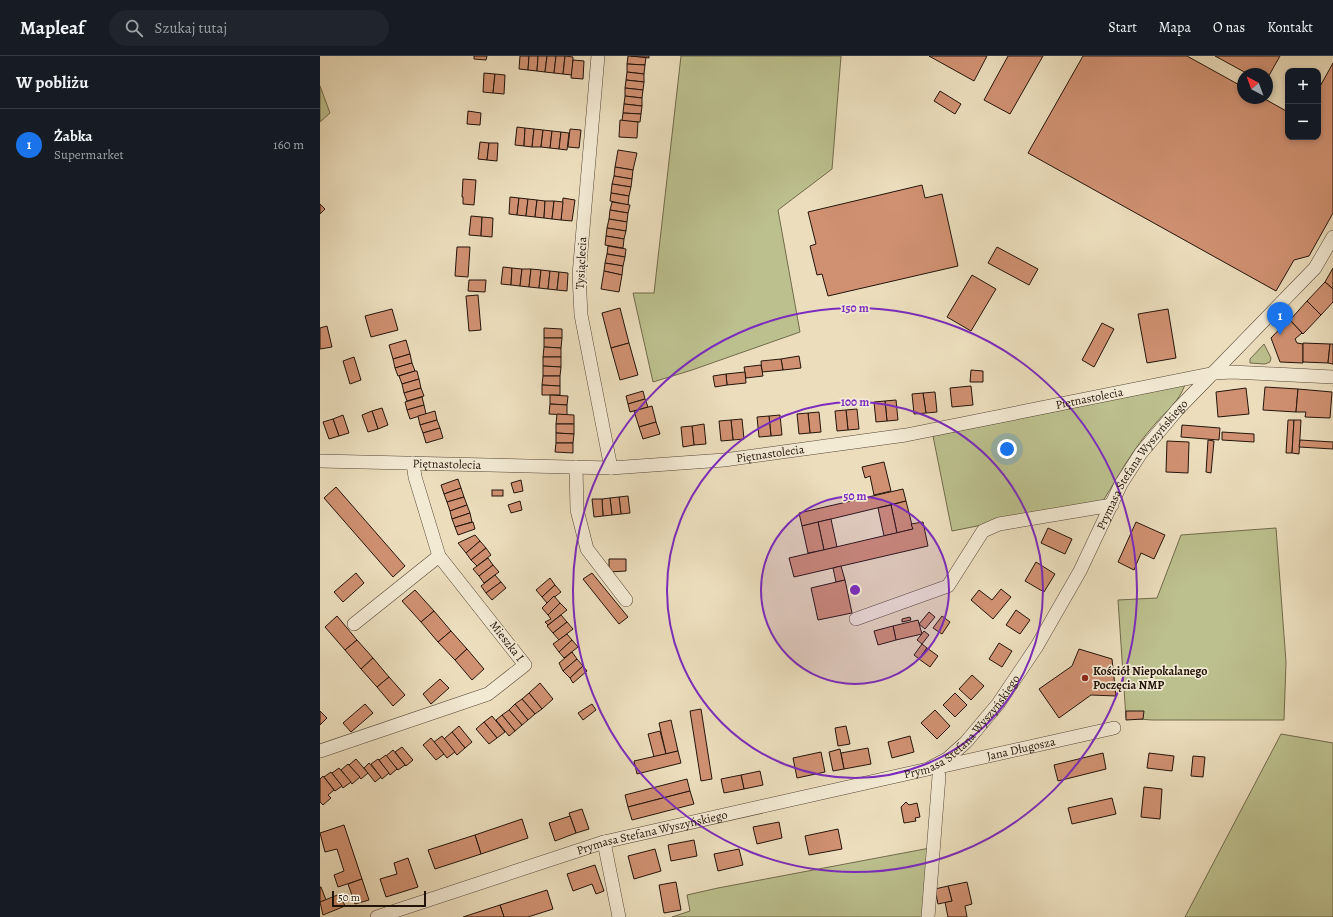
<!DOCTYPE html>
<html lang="pl">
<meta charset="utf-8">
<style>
body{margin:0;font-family:Alegreya,serif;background:#20242c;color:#f1f3f6}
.controls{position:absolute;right:12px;top:12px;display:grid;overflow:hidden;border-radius:8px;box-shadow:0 2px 6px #0003}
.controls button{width:36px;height:36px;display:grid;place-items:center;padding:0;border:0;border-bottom:1px solid #363941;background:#171b24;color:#f1f3f6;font:20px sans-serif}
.compass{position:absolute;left:917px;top:12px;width:36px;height:36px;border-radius:50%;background:#171b24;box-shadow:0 2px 6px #0003;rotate:319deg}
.scale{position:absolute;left:12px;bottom:10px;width:94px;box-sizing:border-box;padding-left:4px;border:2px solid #23140a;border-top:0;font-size:11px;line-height:14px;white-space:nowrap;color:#23140a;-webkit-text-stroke:3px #f3ead4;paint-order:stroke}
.you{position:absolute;left:687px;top:393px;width:14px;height:14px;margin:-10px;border:3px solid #fff;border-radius:50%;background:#1a73e8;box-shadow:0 0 0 6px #1a73e833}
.badge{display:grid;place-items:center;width:26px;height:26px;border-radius:50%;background:#1a73e8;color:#fff;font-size:13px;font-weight:700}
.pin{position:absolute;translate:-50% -33px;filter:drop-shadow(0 1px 2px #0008)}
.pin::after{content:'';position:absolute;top:21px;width:14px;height:12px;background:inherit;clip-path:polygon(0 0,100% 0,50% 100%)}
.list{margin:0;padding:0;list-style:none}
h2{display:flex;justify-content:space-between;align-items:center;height:52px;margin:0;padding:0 16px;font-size:17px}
h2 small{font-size:13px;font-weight:400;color:#9ea1a6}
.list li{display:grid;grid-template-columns:26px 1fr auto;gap:12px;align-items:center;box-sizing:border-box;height:72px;padding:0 16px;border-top:1px solid #363941}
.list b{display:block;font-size:15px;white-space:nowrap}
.list p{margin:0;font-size:13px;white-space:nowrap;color:#9ea1a6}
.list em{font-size:13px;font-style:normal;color:#9ea1a6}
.icon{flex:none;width:22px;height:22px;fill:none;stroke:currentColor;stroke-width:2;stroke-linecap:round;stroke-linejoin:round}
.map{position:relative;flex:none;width:1013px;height:861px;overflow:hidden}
header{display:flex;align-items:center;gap:24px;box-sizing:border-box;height:56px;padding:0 20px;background:#171b24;border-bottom:1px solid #363941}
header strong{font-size:19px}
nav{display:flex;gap:22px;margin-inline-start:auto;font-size:14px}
.search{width:280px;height:36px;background:#20242c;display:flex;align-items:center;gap:10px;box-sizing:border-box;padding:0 14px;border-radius:22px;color:#9ea1a6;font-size:15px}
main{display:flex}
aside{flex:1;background:#171b24}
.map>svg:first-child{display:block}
</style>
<header>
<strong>Mapleaf</strong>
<div class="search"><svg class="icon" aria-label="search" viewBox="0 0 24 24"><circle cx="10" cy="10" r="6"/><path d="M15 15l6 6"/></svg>Szukaj tutaj</div>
<nav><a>Start</a><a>Mapa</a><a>O nas</a><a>Kontakt</a></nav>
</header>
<main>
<aside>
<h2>W pobliżu<small></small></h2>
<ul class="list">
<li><span class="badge">1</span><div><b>Żabka</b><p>Supermarket</p></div><em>160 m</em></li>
</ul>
</aside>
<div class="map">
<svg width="1013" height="861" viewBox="0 0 1013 861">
<rect width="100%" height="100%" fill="#ecdebd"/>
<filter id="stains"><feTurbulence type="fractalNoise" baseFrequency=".005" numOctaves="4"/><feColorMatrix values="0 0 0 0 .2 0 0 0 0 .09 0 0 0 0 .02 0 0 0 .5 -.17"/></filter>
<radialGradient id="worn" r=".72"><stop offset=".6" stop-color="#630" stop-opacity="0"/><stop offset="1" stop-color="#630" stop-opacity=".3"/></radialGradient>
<!-- green -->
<g fill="#bcc08e" stroke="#706a4c">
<polygon points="361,0 521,0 512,113 458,154 480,276 372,314 333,326 313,237 334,237"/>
<polygon points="0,30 10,57 0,66"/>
<polygon points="944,288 951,302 950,306 945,308 930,307 930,303"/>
<path d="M865,329C858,347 847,354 835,368C814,391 799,419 783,445L632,475L613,380Z"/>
<polygon points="956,472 966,606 964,664 832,664 806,662 798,544 837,542 861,479"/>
<polygon points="961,678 1013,687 1013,861 865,861"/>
<polygon points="610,792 604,861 352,861 370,855 367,839 398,832"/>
</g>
<!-- building -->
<g fill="#d09172" stroke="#23140a">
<polygon points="154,0 167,0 166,4 154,3"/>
<polygon points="200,0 209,0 208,14 199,13"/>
<polygon points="209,0 218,0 217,15 208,14"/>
<polygon points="218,0 227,0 225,16 217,15"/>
<polygon points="227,0 236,0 234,17 225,16"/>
<polygon points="236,0 245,0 243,18 234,17"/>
<polygon points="245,0 253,1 252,19 243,18"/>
<polygon points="308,0 326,1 325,9 307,8"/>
<polygon points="311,0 329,0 329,2"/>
<polygon points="609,0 667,0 654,25"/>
<polygon points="688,0 723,0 690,58 664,44"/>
<polygon points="763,0 867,0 923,31 923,42 943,42 968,56 968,81 998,81 998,34 1013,7 1013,157 989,200 974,204 956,235 708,97"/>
<polygon points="895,0 960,0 947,23 947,18 928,18"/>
<polygon points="253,4 264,5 263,23 251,22"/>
<polygon points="307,8 325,9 324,18 307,16"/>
<polygon points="307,16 324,18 324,26 306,24"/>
<polygon points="164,17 175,18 173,37 163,36"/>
<polygon points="175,18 185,19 184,38 173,37"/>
<polygon points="306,24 324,26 323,34 305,32"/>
<polygon points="305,32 323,34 322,42 305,40"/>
<polygon points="620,35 641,48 635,58 614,45"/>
<polygon points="305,40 322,42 322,50 304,48"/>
<polygon points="304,48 322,50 321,58 303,57"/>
<polygon points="148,55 161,57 160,69 147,68"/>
<polygon points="303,57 321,58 320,66 302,65"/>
<polygon points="300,64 318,66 317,82 299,81"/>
<polygon points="197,71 205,72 204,90 195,89"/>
<polygon points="205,72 214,73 212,91 204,90"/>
<polygon points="214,73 223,74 221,91 212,91"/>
<polygon points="250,73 261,74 259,92 248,91"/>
<polygon points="223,74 232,75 230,92 221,91"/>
<polygon points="232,75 241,76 239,93 230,92"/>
<polygon points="241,76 249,77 247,94 239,93"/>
<polygon points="160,86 169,87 167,104 158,103"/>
<polygon points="169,87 178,87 177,105 167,104"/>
<polygon points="298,94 317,97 313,114 295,111"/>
<polygon points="295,111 313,114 312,123 294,120"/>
<polygon points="294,120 312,123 311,131 292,128"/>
<polygon points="143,123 156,124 154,149 143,148 143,141 142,141"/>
<polygon points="292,128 311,131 309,140 291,137"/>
<polygon points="602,129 605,142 622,138 638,210 508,240 502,218 497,219 490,190 496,188 488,156"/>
<polygon points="291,137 309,140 308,149 290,145"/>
<polygon points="190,141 199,142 197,159 189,158"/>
<polygon points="199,142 208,143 206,160 197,159"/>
<polygon points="243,142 255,144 252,165 241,164"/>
<polygon points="208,143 217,144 215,161 206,160"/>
<polygon points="217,144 225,145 224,162 215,161"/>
<polygon points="225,145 234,145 232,163 224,162"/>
<polygon points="234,145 243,146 241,164 232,163"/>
<polygon points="292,146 310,149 308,157 290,154"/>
<polygon points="0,148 5,153 0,158"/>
<polygon points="290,154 308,157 307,166 289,163"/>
<polygon points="151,160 162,161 161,180 149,179"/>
<polygon points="162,161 173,162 172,181 161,180"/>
<polygon points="289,163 307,166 306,175 287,172"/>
<polygon points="287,172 306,175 304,183 286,180"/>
<polygon points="286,180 304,183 303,192 285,189"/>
<polygon points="288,190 306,193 305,201 287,198"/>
<polygon points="137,191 150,191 148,221 135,220"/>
<polygon points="677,191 718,213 709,229 668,207"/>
<polygon points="287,198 305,201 303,210 285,207"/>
<polygon points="285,207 303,210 302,219 284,215"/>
<polygon points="183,211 192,212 191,229 181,228"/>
<polygon points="192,212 202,213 200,230 191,229"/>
<polygon points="1013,212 1013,233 1005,226"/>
<polygon points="202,213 211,213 209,231 200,230"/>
<polygon points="211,213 221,214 219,232 209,231"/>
<polygon points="221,214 230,215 228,233 219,232"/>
<polygon points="230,215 239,216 237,234 228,233"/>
<polygon points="284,215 302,219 299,236 281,233"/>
<polygon points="239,216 248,217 247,235 237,234"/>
<polygon points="652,219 676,233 651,275 627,261"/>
<polygon points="149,224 166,224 165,236 148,235"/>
<polygon points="1005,226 1013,233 1013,246 1001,259 987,245"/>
<polygon points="158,239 161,274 149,275 146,240"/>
<polygon points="987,245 1001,259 983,278 970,264"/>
<polygon points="300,252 309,287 291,292 282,257"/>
<polygon points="72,253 78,274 51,281 45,260"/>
<polygon points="848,253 856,302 827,307 818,258"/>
<polygon points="969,263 982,277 975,283 977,287 983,288 983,307 960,306 951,282"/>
<polygon points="782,267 794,273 774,311 762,304"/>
<polygon points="7,270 12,291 0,293 0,272"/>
<polygon points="224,272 242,273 242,282 224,282"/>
<polygon points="224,282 242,282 241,292 224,291"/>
<polygon points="86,284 90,298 73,303 69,289"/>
<polygon points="309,287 318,319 300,324 291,292"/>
<polygon points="983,287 1010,288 1008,307 983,306"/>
<polygon points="1010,288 1013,288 1013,308 1008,307"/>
<polygon points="224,291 241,292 241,301 223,301"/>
<polygon points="90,298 92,307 75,312 73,303"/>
<polygon points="479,300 481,312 463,314 461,303"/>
<polygon points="34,301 41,324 30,328 23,305"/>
<polygon points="223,301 241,301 241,311 223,310"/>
<polygon points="461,303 463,314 442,316 441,305"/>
<polygon points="92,307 95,315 78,320 75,312"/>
<polygon points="441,309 443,320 426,322 424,311"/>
<polygon points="223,310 241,311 240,320 223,320"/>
<polygon points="651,314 663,315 663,326 650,326"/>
<polygon points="95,315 97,315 99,323 82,328 79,320"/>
<polygon points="425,316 426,327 407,329 406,318"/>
<polygon points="406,318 407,329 395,331 393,320"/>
<polygon points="223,320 240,320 240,330 222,329"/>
<polygon points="99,323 101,332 84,337 82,328"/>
<polygon points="222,329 240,330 240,339 222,339"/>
<polygon points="651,330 653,349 632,351 630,332"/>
<polygon points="945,331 978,333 976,356 943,354"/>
<polygon points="101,332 104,340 87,345 84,337"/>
<polygon points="926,332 929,358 898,361 896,336"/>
<polygon points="978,333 1012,336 1010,362 985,361 986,356 976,356"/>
<polygon points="323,335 325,343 308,348 306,340"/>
<polygon points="615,336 617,356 606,357 603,337"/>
<polygon points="603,337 606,357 594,358 592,338"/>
<polygon points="230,339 248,340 247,349 230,348"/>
<polygon points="102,341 104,349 87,354 85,346"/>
<polygon points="325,343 328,351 310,356 308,348"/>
<polygon points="576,344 578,364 567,365 565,345"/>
<polygon points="565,345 567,365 556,366 554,346"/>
<polygon points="230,348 247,349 247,359 229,358"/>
<polygon points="104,349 106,358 90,363 87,354"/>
<polygon points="332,350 336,366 319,371 314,355"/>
<polygon points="62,352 68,369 58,373 52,355"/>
<polygon points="537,353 539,373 528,374 526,354"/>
<polygon points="526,354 528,374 517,375 515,355"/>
<polygon points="52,355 58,373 48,376 42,359"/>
<polygon points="115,355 117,364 100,369 98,360"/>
<polygon points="499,356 501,376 490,377 488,357"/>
<polygon points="488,357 490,377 479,378 477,358"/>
<polygon points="237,358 254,359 254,368 236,368"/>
<polygon points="23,359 29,377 19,380 13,363"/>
<polygon points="460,359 462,379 451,380 449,360"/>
<polygon points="449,360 451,380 439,381 437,361"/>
<polygon points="13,363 19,380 9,383 3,366"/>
<polygon points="422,363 424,383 413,384 411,364"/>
<polygon points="117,364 120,372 103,377 100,369"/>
<polygon points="411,364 413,384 401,385 399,365"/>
<polygon points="968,364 974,364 972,397 966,397"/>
<polygon points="974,364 981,364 979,398 972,397"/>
<polygon points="336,366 340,378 323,383 319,371"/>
<polygon points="236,368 254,368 254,378 236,377"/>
<polygon points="384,368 386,388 374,389 372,370"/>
<polygon points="862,369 900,372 899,384 861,381"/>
<polygon points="372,370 374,389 363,391 361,371"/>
<polygon points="120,372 123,382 106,387 103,377"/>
<polygon points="902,376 934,378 934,386 902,384"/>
<polygon points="236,377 254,378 253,387 236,387"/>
<polygon points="888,384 894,385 891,417 886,416"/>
<polygon points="980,384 1013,386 1013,393 979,391"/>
<polygon points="847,385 869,386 868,417 846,416"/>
<polygon points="236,387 253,387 253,397 235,396"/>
<polygon points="564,406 571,435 554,439 550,420 545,422 542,411"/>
<polygon points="138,423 141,432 124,438 121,429"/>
<polygon points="201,424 203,435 194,437 191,427"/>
<polygon points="16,431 85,510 73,521 4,442"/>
<polygon points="141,432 144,441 127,446 124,438"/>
<polygon points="583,433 586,445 482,470 479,457"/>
<rect x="172" y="434" width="11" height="6"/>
<polygon points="308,440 310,457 301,458 299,441"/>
<polygon points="144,441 147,449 130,455 127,446"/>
<polygon points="299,441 301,458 292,459 290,442"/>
<polygon points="290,442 292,459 283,460 282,443"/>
<polygon points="272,443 282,443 283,460 274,461"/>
<polygon points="200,445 202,454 191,457 188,449"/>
<polygon points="586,445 593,473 577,477 571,449"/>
<polygon points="147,449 150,457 132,463 130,455"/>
<polygon points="571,449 577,477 564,480 558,452"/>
<polygon points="150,457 152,466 135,471 132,463"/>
<polygon points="511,463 517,491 504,494 498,466"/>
<polygon points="153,466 155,473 138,479 135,471"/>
<polygon points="498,466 504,494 488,497 482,470"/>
<polygon points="603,466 608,490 474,521 469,502 593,473 591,468"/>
<polygon points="816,466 845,479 834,503 821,497 814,514 798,506"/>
<polygon points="728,472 752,483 745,498 721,487"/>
<polygon points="155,479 160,485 146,497 138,487"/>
<polygon points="160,485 166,492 151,504 146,497"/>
<polygon points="166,492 171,499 157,510 151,504"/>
<polygon points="168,502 173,509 159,520 153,513"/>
<polygon points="289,503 306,503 306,515 289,516"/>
<polygon points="716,506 735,518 724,536 705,525"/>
<polygon points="173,509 179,516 164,527 159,520"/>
<polygon points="521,510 525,524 516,526 513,512"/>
<polygon points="36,517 44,527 23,546 14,536"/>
<polygon points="272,517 308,561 299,568 263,523"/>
<polygon points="175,519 181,526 166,537 161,530"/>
<polygon points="230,522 235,529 222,541 216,534"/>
<polygon points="525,524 532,557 498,564 491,532"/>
<polygon points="181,526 186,532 172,544 166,537"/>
<polygon points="235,529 241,536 227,547 222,541"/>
<polygon points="681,533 691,541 673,563 651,544 659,534 672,544"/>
<polygon points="95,534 114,555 101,566 82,545"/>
<polygon points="234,540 240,547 228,559 222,552"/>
<polygon points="240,547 247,554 228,569 225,566 231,563 228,559"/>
<polygon points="696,554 710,564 700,578 686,569"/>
<polygon points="114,555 131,575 118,586 101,566"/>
<polygon points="609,556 615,561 605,573 599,568"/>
<polygon points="241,559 247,566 233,577 227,570"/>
<polygon points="17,560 37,584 25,594 5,571"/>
<polygon points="622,560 630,566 622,578 613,572"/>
<polygon points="590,561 591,564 582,566 582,563"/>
<polygon points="598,564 602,578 576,584 573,570"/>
<polygon points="247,566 253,573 239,584 233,577"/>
<polygon points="573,570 576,584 558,589 554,575"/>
<polygon points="131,575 147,593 135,604 118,586"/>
<polygon points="604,575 609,579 602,588 597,584"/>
<polygon points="247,578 252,584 239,596 233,588"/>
<polygon points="37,584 53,602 41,613 25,594"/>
<polygon points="252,584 258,591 244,602 239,596"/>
<polygon points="679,587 692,595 682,611 669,603"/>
<polygon points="602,588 607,592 599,603 594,599"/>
<polygon points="607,592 618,600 610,611 599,603"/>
<polygon points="147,593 164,613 152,624 135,604"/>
<polygon points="759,593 792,603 796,640 771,639 739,662 719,633 752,610"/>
<polygon points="252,596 257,603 243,615 239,607"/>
<polygon points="53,602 69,621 57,631 41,613"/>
<polygon points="257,603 263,610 250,622 243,615"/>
<polygon points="263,610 267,615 253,627 250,622"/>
<polygon points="652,619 664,630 651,644 639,633"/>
<polygon points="69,621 85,639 73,650 57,631"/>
<polygon points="120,623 129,632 111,648 103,638"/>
<polygon points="220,627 233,643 222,653 209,637"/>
<polygon points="209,637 222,653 215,658 202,643"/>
<polygon points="635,637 647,649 635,661 623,649"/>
<polygon points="202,643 215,658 208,664 195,648"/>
<polygon points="45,648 53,657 31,676 23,667"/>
<polygon points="195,648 208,664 202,669 189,654"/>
<polygon points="272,648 276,654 263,664 258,657"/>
<polygon points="381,653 392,723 381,725 370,655"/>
<polygon points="189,654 202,669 195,675 182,659"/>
<polygon points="615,654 630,670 617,683 601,667"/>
<polygon points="0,655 7,662 0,669"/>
<polygon points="806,655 824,655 823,663 806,664"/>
<polygon points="182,659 195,675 189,680 176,664"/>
<polygon points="172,660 185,676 177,682 164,666"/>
<polygon points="351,664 358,695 346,698 339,667"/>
<polygon points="164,666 177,682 169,688 156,673"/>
<polygon points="139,670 152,686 145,692 132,676"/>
<polygon points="526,670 530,688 518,690 515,672"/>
<polygon points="340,675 346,698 334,701 328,678"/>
<polygon points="132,676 145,692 137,699 124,683"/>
<polygon points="122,680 135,696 127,702 114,686"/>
<polygon points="590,680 594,696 572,702 568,686"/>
<polygon points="111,682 124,698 116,704 103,689"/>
<polygon points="82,691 93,704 86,710 75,696"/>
<polygon points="548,692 551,708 524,713 521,697"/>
<polygon points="520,693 524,713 513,715 509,696"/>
<polygon points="73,694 85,709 78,714 66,700"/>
<polygon points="358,695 361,707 317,718 314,705"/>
<polygon points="501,696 505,716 477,722 473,702"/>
<polygon points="783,697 786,713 738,725 734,709"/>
<polygon points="829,697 854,700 852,715 827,712"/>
<polygon points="66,699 77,713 70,719 59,704"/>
<polygon points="873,700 885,701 883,721 871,720"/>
<polygon points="36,703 48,717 41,723 29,709"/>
<polygon points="58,703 69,717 62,723 51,708"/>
<polygon points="49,707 61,721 55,726 44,712"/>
<polygon points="28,708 40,721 32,728 21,714"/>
<polygon points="19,712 31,726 23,732 12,717"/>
<polygon points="440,715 443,729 424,733 421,719"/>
<polygon points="11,716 22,730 15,735 4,721"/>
<polygon points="421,719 424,733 404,737 401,723"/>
<polygon points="3,720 14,734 8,739 11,742 3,749 0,746 0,723"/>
<polygon points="367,723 370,735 308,751 305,739"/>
<polygon points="824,731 842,733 840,763 821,761"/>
<polygon points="370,735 374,748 312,764 308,751"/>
<polygon points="792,742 796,758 752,768 748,752"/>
<polygon points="586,746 589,749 597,747 600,761 595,762 596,765 584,767 581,751"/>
<polygon points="262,753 269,773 256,777 249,757"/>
<polygon points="250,760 256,777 235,785 229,767"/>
<polygon points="202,763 208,782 161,798 155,779"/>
<polygon points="459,766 462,782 437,788 433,771"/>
<polygon points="24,769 42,823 18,831 14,819 24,815 17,793 5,796 0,777"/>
<polygon points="518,773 522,793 489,799 485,780"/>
<polygon points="155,779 161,798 115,813 108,794"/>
<polygon points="374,784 377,800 351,805 348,789"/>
<polygon points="335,793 341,815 314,823 308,800"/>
<polygon points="419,793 423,809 398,815 394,798"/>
<polygon points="88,802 98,831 66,841 60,823 77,818 74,807"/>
<polygon points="275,809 284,835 276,838 272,828 253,835 247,818"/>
<polygon points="42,823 49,844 35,848 28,828"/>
<polygon points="356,826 361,854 344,857 339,829"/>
<polygon points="647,826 652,848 645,850 647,861 628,861 625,846 632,845 628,830"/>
<polygon points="628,830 632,845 618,848 615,833"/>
<polygon points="0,831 1,831 6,844 0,846"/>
<polygon points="227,834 233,853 208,861 184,861 180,849"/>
<polygon points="20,838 25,850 3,859 0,846"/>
<polygon points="180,849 184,861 143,861"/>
</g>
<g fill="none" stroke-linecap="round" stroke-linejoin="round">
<!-- minor casing -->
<g stroke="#554637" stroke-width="14">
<g id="minor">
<polyline points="278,0 259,219 261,259 291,412"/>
<path id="s1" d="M0,405L291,412L404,404L586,379L895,317L912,316L1013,321"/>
<polyline points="256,411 257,454 267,493 306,544"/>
<polyline points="536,563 628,530 663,475 679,468 792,449"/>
<polyline points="34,568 119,500"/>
<polyline points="0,695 168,638 205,609 119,500 95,421 93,407"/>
<path id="s2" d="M619,711L794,672"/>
<polyline points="284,786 299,861"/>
<path id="s3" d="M57,861L284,786L608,713L627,703L646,686L678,648L717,590L760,515L801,428L821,397L858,353L995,212L1013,181"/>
<polyline points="608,861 619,720"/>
</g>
</g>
<!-- minor -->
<use href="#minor" stroke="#f3ead4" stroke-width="13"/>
</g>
<!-- distance rings -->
<circle cx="535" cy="534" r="94" fill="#7b2cbf" fill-opacity=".12"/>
<g fill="none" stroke="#7b2cbf" stroke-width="2">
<circle cx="535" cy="534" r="94"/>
<circle cx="535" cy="534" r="188"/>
<circle cx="535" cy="534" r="282"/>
</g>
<!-- markers -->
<circle fill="#8f2418" stroke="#f3ead4" stroke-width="1.5" cx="765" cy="622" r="4"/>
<g text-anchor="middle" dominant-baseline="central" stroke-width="3.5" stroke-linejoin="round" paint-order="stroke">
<!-- street labels -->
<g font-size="12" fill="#23140a" stroke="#f3ead4">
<text transform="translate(261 207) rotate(-87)">Tysiąclecia</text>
<text stroke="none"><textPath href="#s1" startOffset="775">Piętnastolecia</textPath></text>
<text stroke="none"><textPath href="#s1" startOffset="451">Piętnastolecia</textPath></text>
<text stroke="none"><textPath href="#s1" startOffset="127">Piętnastolecia</textPath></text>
<text stroke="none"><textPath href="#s3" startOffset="948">Prymasa Stefana Wyszyńskiego</textPath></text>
<text transform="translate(187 585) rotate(52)">Mieszka I</text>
<text stroke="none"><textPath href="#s3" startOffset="624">Prymasa Stefana Wyszyńskiego</textPath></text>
<text stroke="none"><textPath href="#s2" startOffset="84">Jana Długosza</textPath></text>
<text stroke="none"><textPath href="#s3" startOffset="288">Prymasa Stefana Wyszyńskiego</textPath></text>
</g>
<!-- poi labels -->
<g font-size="12" font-weight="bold" fill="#23140a" stroke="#f3ead4" text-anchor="start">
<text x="773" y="615">Kościół Niepokalanego<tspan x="773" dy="14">Poczęcia NMP</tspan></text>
</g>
</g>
<circle cx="535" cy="534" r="6" fill="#7b2cbf" stroke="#f3ead4" stroke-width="2"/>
<g font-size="12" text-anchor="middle" font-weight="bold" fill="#7b2cbf" stroke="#f3ead4" stroke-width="3.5" stroke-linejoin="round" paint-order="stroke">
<text x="535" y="256">150 m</text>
<text x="535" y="350">100 m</text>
<text x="535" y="444">50 m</text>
</g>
<rect width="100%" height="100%" filter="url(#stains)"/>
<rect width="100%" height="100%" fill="url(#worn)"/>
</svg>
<div class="controls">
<button>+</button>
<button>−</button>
</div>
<svg class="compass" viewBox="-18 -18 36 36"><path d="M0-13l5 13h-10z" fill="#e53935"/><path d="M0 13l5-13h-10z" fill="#9ea1a6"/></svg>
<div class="scale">50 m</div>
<div class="you"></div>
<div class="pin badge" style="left:960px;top:279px">1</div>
</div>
</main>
